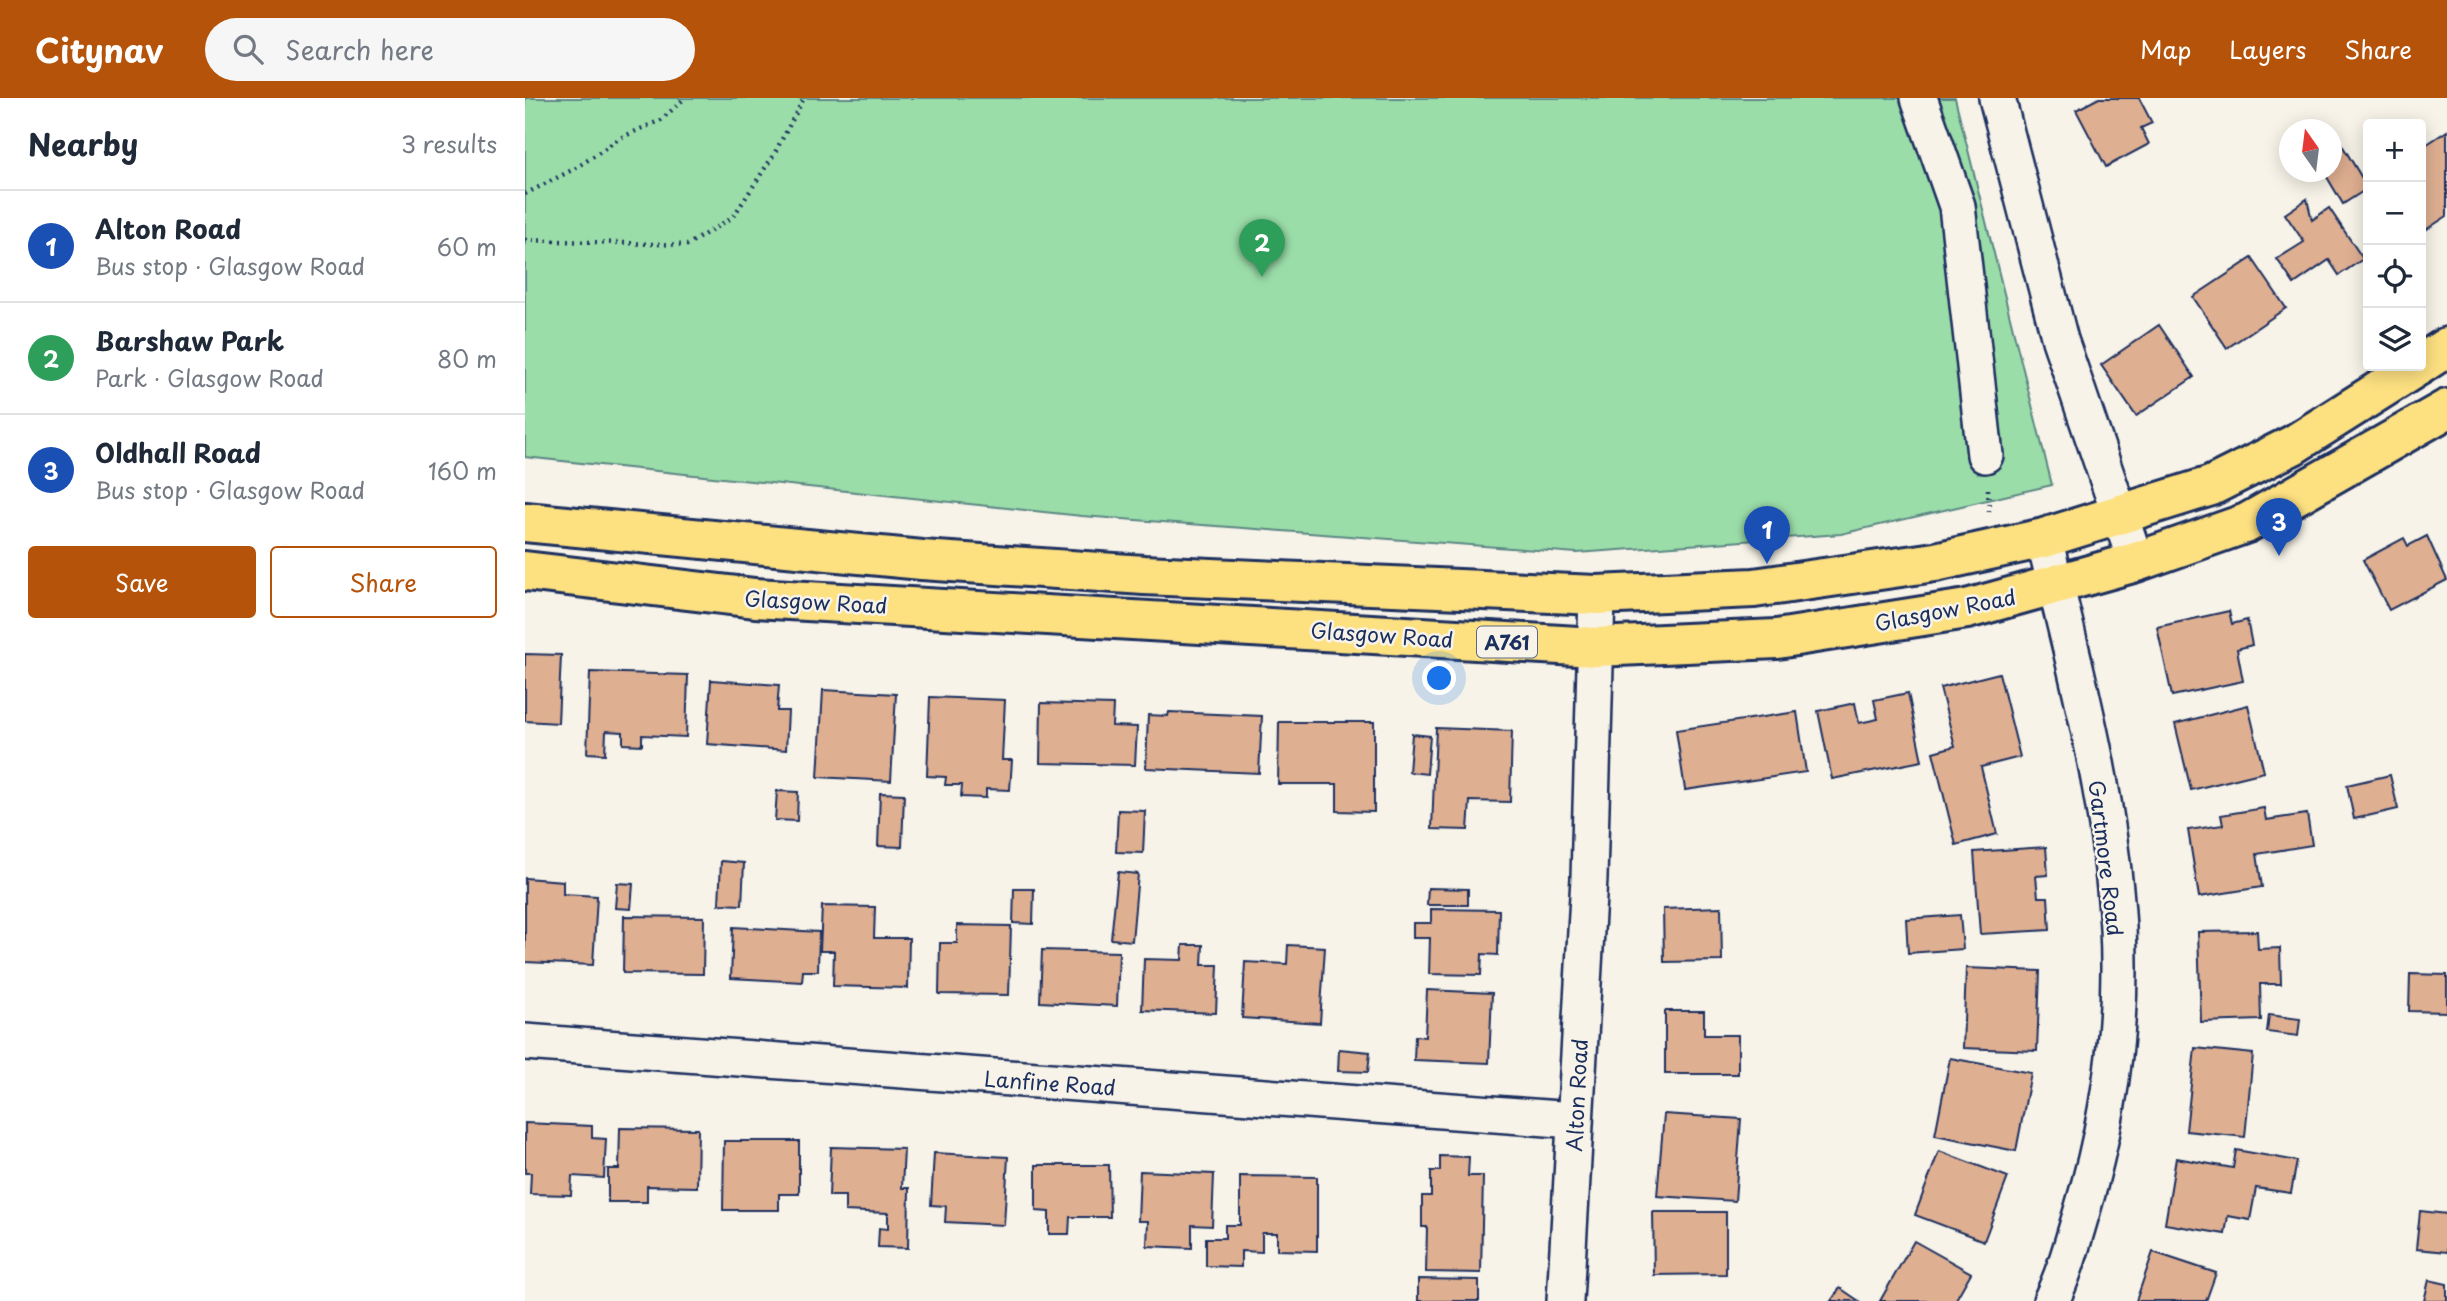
<!DOCTYPE html>
<meta charset="utf-8">
<style>
body{margin:0;font-family:"Playpen Sans",sans-serif;background:#f6f6f7;color:#1f2937}
.controls{position:absolute;right:21px;top:21px;display:grid;overflow:hidden;border-radius:7px;box-shadow:0 4px 18px #0003}
.controls button{width:63px;height:63px;display:grid;place-items:center;padding:0;border:0;border-bottom:2px solid #e0e1e3;background:#fff;color:#1f2937;font:35px sans-serif}
.compass{position:absolute;left:1754px;top:21px;width:63px;height:63px;border-radius:50%;background:#fff;box-shadow:0 4px 18px #0003;rotate:346deg}
.you{position:absolute;left:915px;top:581px;width:24px;height:24px;margin:-18px;border:5px solid #fff;border-radius:50%;background:#1a73e8;box-shadow:0 0 0 10px #1a73e833}
.badge{display:grid;place-items:center;width:46px;height:46px;border-radius:50%;background:#b45309;color:#fff;font-size:23px;font-weight:700}
.pin{position:absolute;translate:-50% -58px;filter:drop-shadow(0 2px 4px #0008)}
.pin::after{content:'';position:absolute;top:37px;width:24px;height:21px;background:inherit;clip-path:polygon(0 0,100% 0,50% 100%)}
.list{margin:0;padding:0;list-style:none}
h2{display:flex;justify-content:space-between;align-items:center;height:91px;margin:0;padding:0 28px;font-size:30px}
h2 small{font-size:23px;font-weight:400;color:#747a83}
.list li{display:grid;grid-template-columns:46px 1fr auto;gap:21px;align-items:center;box-sizing:border-box;height:112px;padding:0 28px;border-top:2px solid #e0e1e3}
.list b{display:block;font-size:26px;white-space:nowrap}
.list p{margin:0;font-size:23px;white-space:nowrap;color:#747a83}
.list em{font-size:23px;font-style:normal;color:#747a83}
.actions{display:flex;gap:14px;padding:21px 28px}
.actions a{flex:1;padding:16px 0;border:2px solid #b45309;border-radius:7px;text-align:center;font-size:24px;color:#b45309}
.actions .main{background:#b45309;color:#fff}
.icon{flex:none;width:38px;height:38px;fill:none;stroke:currentColor;stroke-width:2;stroke-linecap:round;stroke-linejoin:round}
.map{position:relative;flex:none;width:1922px;height:1203px;overflow:hidden}
header{display:flex;align-items:center;gap:42px;box-sizing:border-box;height:98px;padding:0 35px;background:#b45309;color:#fff}
header strong{font-size:33px}
nav{display:flex;gap:38px;margin-inline-start:auto;font-size:24px}
.search{width:490px;height:63px;background:#f6f6f7;display:flex;align-items:center;gap:18px;box-sizing:border-box;padding:0 24px;border-radius:38px;color:#747a83;font-size:26px}
main{display:flex}
aside{flex:1;background:#fff}
.map>svg:first-child{display:block}
</style>
<header>
<strong>Citynav</strong>
<div class="search"><svg class="icon" aria-label="search" viewBox="0 0 24 24"><circle cx="10" cy="10" r="6"/><path d="M15 15l6 6"/></svg>Search here</div>
<nav><a>Map</a><a>Layers</a><a>Share</a></nav>
</header>
<main>
<aside>
<h2>Nearby<small>3 results</small></h2>
<ul class="list">
<li><span class="badge" style="background:#1a4fb4">1</span><div><b>Alton Road</b><p>Bus stop · Glasgow Road</p></div><em>60 m</em></li>
<li><span class="badge" style="background:#2e9e5b">2</span><div><b>Barshaw Park</b><p>Park · Glasgow Road</p></div><em>80 m</em></li>
<li><span class="badge" style="background:#1a4fb4">3</span><div><b>Oldhall Road</b><p>Bus stop · Glasgow Road</p></div><em>160 m</em></li>
</ul>
<div class="actions"><a class="main">Save</a><a>Share</a></div>
</aside>
<div class="map">
<svg width="1922" height="1203" viewBox="0 0 1922 1203">
<rect width="100%" height="100%" fill="#f7f3e8"/>
<filter id="ink" filterUnits="userSpaceOnUse"><feTurbulence type="fractalNoise" baseFrequency=".0143" numOctaves="2"/><feDisplacementMap in="SourceGraphic" scale="14" xChannelSelector="R" yChannelSelector="G"/><feConvolveMatrix kernelMatrix="1 2 1 2 8 2 1 2 1" color-interpolation-filters="sRGB"/></filter>
<g filter="url(#ink)">
<!-- green -->
<polygon fill="#9bdda9" stroke="#5b8684" stroke-width="2" points="0,0 1430,0 1527,387 1316,436 1052,455 557,418 0,359"/>
<!-- building -->
<g fill="#dfaf91" stroke="#1b2f5e" stroke-width="2">
<polygon points="1574,0 1614,0 1627,25 1616,30 1624,46 1581,69 1551,12"/>
<polygon points="1922,33 1922,118 1896,135 1896,50"/>
<polygon points="1814,42 1843,90 1818,106 1799,74 1806,74 1806,47"/>
<polygon points="1782,101 1787,122 1804,110 1838,161 1814,177 1804,162 1769,186 1752,161 1779,144 1760,116"/>
<polygon points="1727,160 1761,210 1702,250 1668,199"/>
<polygon points="1634,227 1669,279 1611,318 1576,267"/>
<polygon points="1902,438 1922,482 1864,512 1838,462 1879,440 1883,448"/>
<polygon points="1704,513 1707,526 1722,522 1727,547 1712,551 1718,583 1647,598 1632,529"/>
<polygon points="0,556 36,557 33,625 0,623"/>
<polygon points="65,574 163,577 161,639 117,637 117,647 98,646 98,634 81,633 80,656 62,655"/>
<polygon points="1474,575 1495,659 1456,669 1472,736 1431,747 1408,654 1430,648 1415,590"/>
<polygon points="186,582 254,587 252,613 263,613 261,652 182,646"/>
<polygon points="298,592 371,596 366,683 293,679"/>
<polygon points="1383,595 1397,663 1307,681 1293,613 1330,605 1334,625 1353,621 1349,602"/>
<polygon points="405,599 480,602 477,662 487,662 485,692 461,691 461,700 436,699 437,687 420,687 421,679 402,678"/>
<polygon points="516,605 588,607 587,628 612,629 610,667 515,665"/>
<polygon points="1723,607 1739,674 1666,692 1650,626"/>
<polygon points="644,614 737,618 734,675 621,670 623,617 643,618"/>
<polygon points="1272,614 1281,674 1160,692 1151,632"/>
<polygon points="754,624 849,624 849,714 812,713 812,686 753,686"/>
<polygon points="911,630 987,633 985,704 945,703 943,732 907,731"/>
<polygon points="887,636 905,638 902,676 884,674"/>
<polygon points="1865,677 1873,711 1829,721 1822,687"/>
<polygon points="252,693 273,694 272,723 250,722"/>
<polygon points="355,695 379,696 377,749 353,748"/>
<polygon points="1739,710 1741,722 1782,716 1787,747 1732,756 1737,789 1674,799 1663,732 1698,727 1696,717"/>
<polygon points="593,712 620,713 618,755 591,754"/>
<polygon points="1521,749 1523,777 1511,778 1513,799 1523,799 1525,832 1455,836 1449,754"/>
<polygon points="196,763 219,765 217,807 194,806"/>
<polygon points="593,774 613,776 607,843 586,841"/>
<polygon points="0,780 38,783 38,796 72,798 68,867 0,864"/>
<polygon points="92,785 108,786 106,811 90,810"/>
<polygon points="903,790 943,791 943,807 902,807"/>
<polygon points="489,791 509,791 508,826 488,825"/>
<polygon points="297,808 350,809 349,840 384,840 383,890 308,888 309,853 295,853"/>
<polygon points="1196,809 1197,863 1139,864 1138,811"/>
<polygon points="906,811 974,812 973,857 957,856 956,877 904,876 905,840 888,840 888,825 906,825"/>
<polygon points="1435,817 1438,851 1383,855 1381,821"/>
<polygon points="99,818 179,819 178,876 98,875"/>
<polygon points="432,827 486,828 484,897 414,896 415,845 432,845"/>
<polygon points="208,829 294,834 293,873 278,873 277,884 206,880"/>
<polygon points="1732,833 1733,851 1755,850 1756,886 1735,886 1736,922 1676,924 1673,834"/>
<polygon points="658,847 678,847 677,867 693,867 691,915 617,912 619,861 657,862"/>
<polygon points="763,847 800,849 795,925 717,920 720,864 762,866"/>
<polygon points="517,852 594,854 592,908 515,904"/>
<polygon points="1441,870 1515,873 1512,953 1438,950"/>
<polygon points="1885,876 1922,877 1922,914 1884,913"/>
<polygon points="902,892 967,895 964,965 889,962 890,938 900,939"/>
<polygon points="1140,913 1179,913 1179,937 1213,937 1213,976 1140,976"/>
<polygon points="1744,917 1775,921 1773,938 1742,934"/>
<polygon points="1670,950 1728,956 1720,1039 1661,1033"/>
<polygon points="814,951 845,954 843,974 813,973"/>
<polygon points="1425,960 1506,975 1491,1053 1410,1037"/>
<polygon points="1139,1016 1216,1021 1210,1103 1132,1098"/>
<polygon points="0,1025 67,1028 67,1040 81,1041 79,1080 47,1078 46,1097 5,1096 6,1075 0,1075"/>
<polygon points="95,1030 173,1031 172,1089 122,1088 122,1104 83,1104 83,1071 94,1071"/>
<polygon points="199,1043 274,1043 274,1096 254,1096 254,1112 198,1112"/>
<polygon points="306,1049 379,1051 377,1090 384,1090 383,1150 353,1149 354,1130 363,1131 363,1115 320,1113 320,1098 304,1098"/>
<polygon points="1711,1052 1772,1063 1766,1095 1731,1090 1725,1122 1703,1118 1700,1136 1640,1126 1651,1060 1708,1070"/>
<polygon points="1414,1053 1483,1079 1459,1143 1390,1117"/>
<polygon points="409,1055 483,1059 479,1127 420,1124 421,1108 406,1107"/>
<polygon points="915,1058 944,1059 943,1078 958,1078 956,1175 901,1174 902,1129 897,1129 897,1098 906,1098 906,1073 915,1073"/>
<polygon points="511,1067 584,1067 585,1119 545,1119 544,1136 524,1136 524,1114 511,1113"/>
<polygon points="615,1073 689,1076 687,1128 667,1127 667,1150 622,1148 623,1123 613,1123"/>
<polygon points="715,1078 792,1079 792,1153 752,1152 752,1135 737,1135 737,1154 716,1153 716,1169 681,1168 681,1140 700,1140 700,1127 715,1127"/>
<polygon points="1895,1113 1922,1116 1922,1154 1891,1151"/>
<polygon points="1128,1114 1201,1114 1201,1176 1129,1177"/>
<polygon points="1389,1143 1446,1175 1430,1203 1355,1203"/>
<polygon points="1628,1154 1691,1175 1681,1203 1611,1203"/>
<polygon points="893,1181 954,1182 954,1203 893,1203"/>
<polygon points="1904,1182 1922,1186 1922,1203 1899,1203"/>
<polygon points="1315,1190 1334,1203 1306,1203"/>
</g>
<g fill="none" stroke-linecap="round" stroke-linejoin="round">
<!-- minor casing -->
<g stroke="#1b2f5e" stroke-width="40">
<g id="minor">
<polyline points="1394,0 1432,108 1460,357"/>
<polyline points="1472,0 1535,242 1611,464"/>
<path d="M1519,440C1549,564 1586,702 1593,830C1598,925 1584,1022 1557,1113C1548,1143 1540,1174 1526,1203"/>
<polyline points="0,944 1049,1022"/>
<polyline points="1040,1203 1064,780 1072,497"/>
</g>
</g>
<!-- major casing -->
<g stroke="#1b2f5e" stroke-width="44">
<g id="major">
<polyline points="1896,266 1922,249"/>
<polyline points="0,424 397,462 619,477 1072,497 1229,490 1410,464 1519,440 1686,388 1768,347 1893,268"/>
<polyline points="0,473 230,500 1070,549 1252,541 1442,511 1611,464 1722,425 1922,311"/>
</g>
</g>
<!-- path -->
<g stroke="#1b2f5e" stroke-width="4.5" stroke-dasharray="2 5" stroke-linecap="butt">
<polyline points="0,96 51,70 95,40 136,22 160,0"/>
<polyline points="0,142 162,147 208,119 248,58 279,0"/>
<polyline points="1463,391 1464,414"/>
</g>
<!-- minor -->
<use href="#minor" stroke="#f7f3e8" stroke-width="35"/>
<!-- major -->
<use href="#major" stroke="#fde080" stroke-width="38"/>
</g>
</g>
<g text-anchor="middle" dominant-baseline="central" stroke-width="5" stroke-linejoin="round" paint-order="stroke">
<!-- shield labels -->
<rect fill="#f7f3e8" stroke="#5d6a87" stroke-width="2" x="952" y="528.5" width="60" height="31" rx="5"/>
<g font-size="19" font-weight="bold" fill="#1b2f5e">
<text x="982" y="544">A761</text>
</g>
<!-- street labels -->
<g font-size="21" fill="#1b2f5e" stroke="#f7f3e8">
<text transform="translate(291 503) rotate(3)">Glasgow Road</text>
<text transform="translate(1420 511) rotate(-11)">Glasgow Road</text>
<text transform="translate(857 536) rotate(4)">Glasgow Road</text>
<text transform="translate(1582 760) rotate(83)">Gartmore Road</text>
<text transform="translate(525 984) rotate(4)">Lanfine Road</text>
<text transform="translate(1051 997) rotate(-87)">Alton Road</text>
</g>
</g>
</svg>
<div class="controls">
<button>+</button>
<button>−</button>
<button><svg class="icon" aria-label="locate" viewBox="0 0 24 24"><circle cx="12" cy="12" r="6"/><path d="M12 2v4M12 18v4M2 12h4M18 12h4"/></svg></button>
<button><svg class="icon" aria-label="layers" viewBox="0 0 24 24"><path d="M12 4l9 5-9 5-9-5zM3 14l9 5 9-5"/></svg></button>
</div>
<svg class="compass" viewBox="-18 -18 36 36"><path d="M0-13l5 13h-10z" fill="#e53935"/><path d="M0 13l5-13h-10z" fill="#747a83"/></svg>
<div class="you"></div>
<div class="pin badge" style="left:1242px;top:466px;background:#1a4fb4">1</div>
<div class="pin badge" style="left:737px;top:179px;background:#2e9e5b">2</div>
<div class="pin badge" style="left:1754px;top:458px;background:#1a4fb4">3</div>
</div>
</main>
